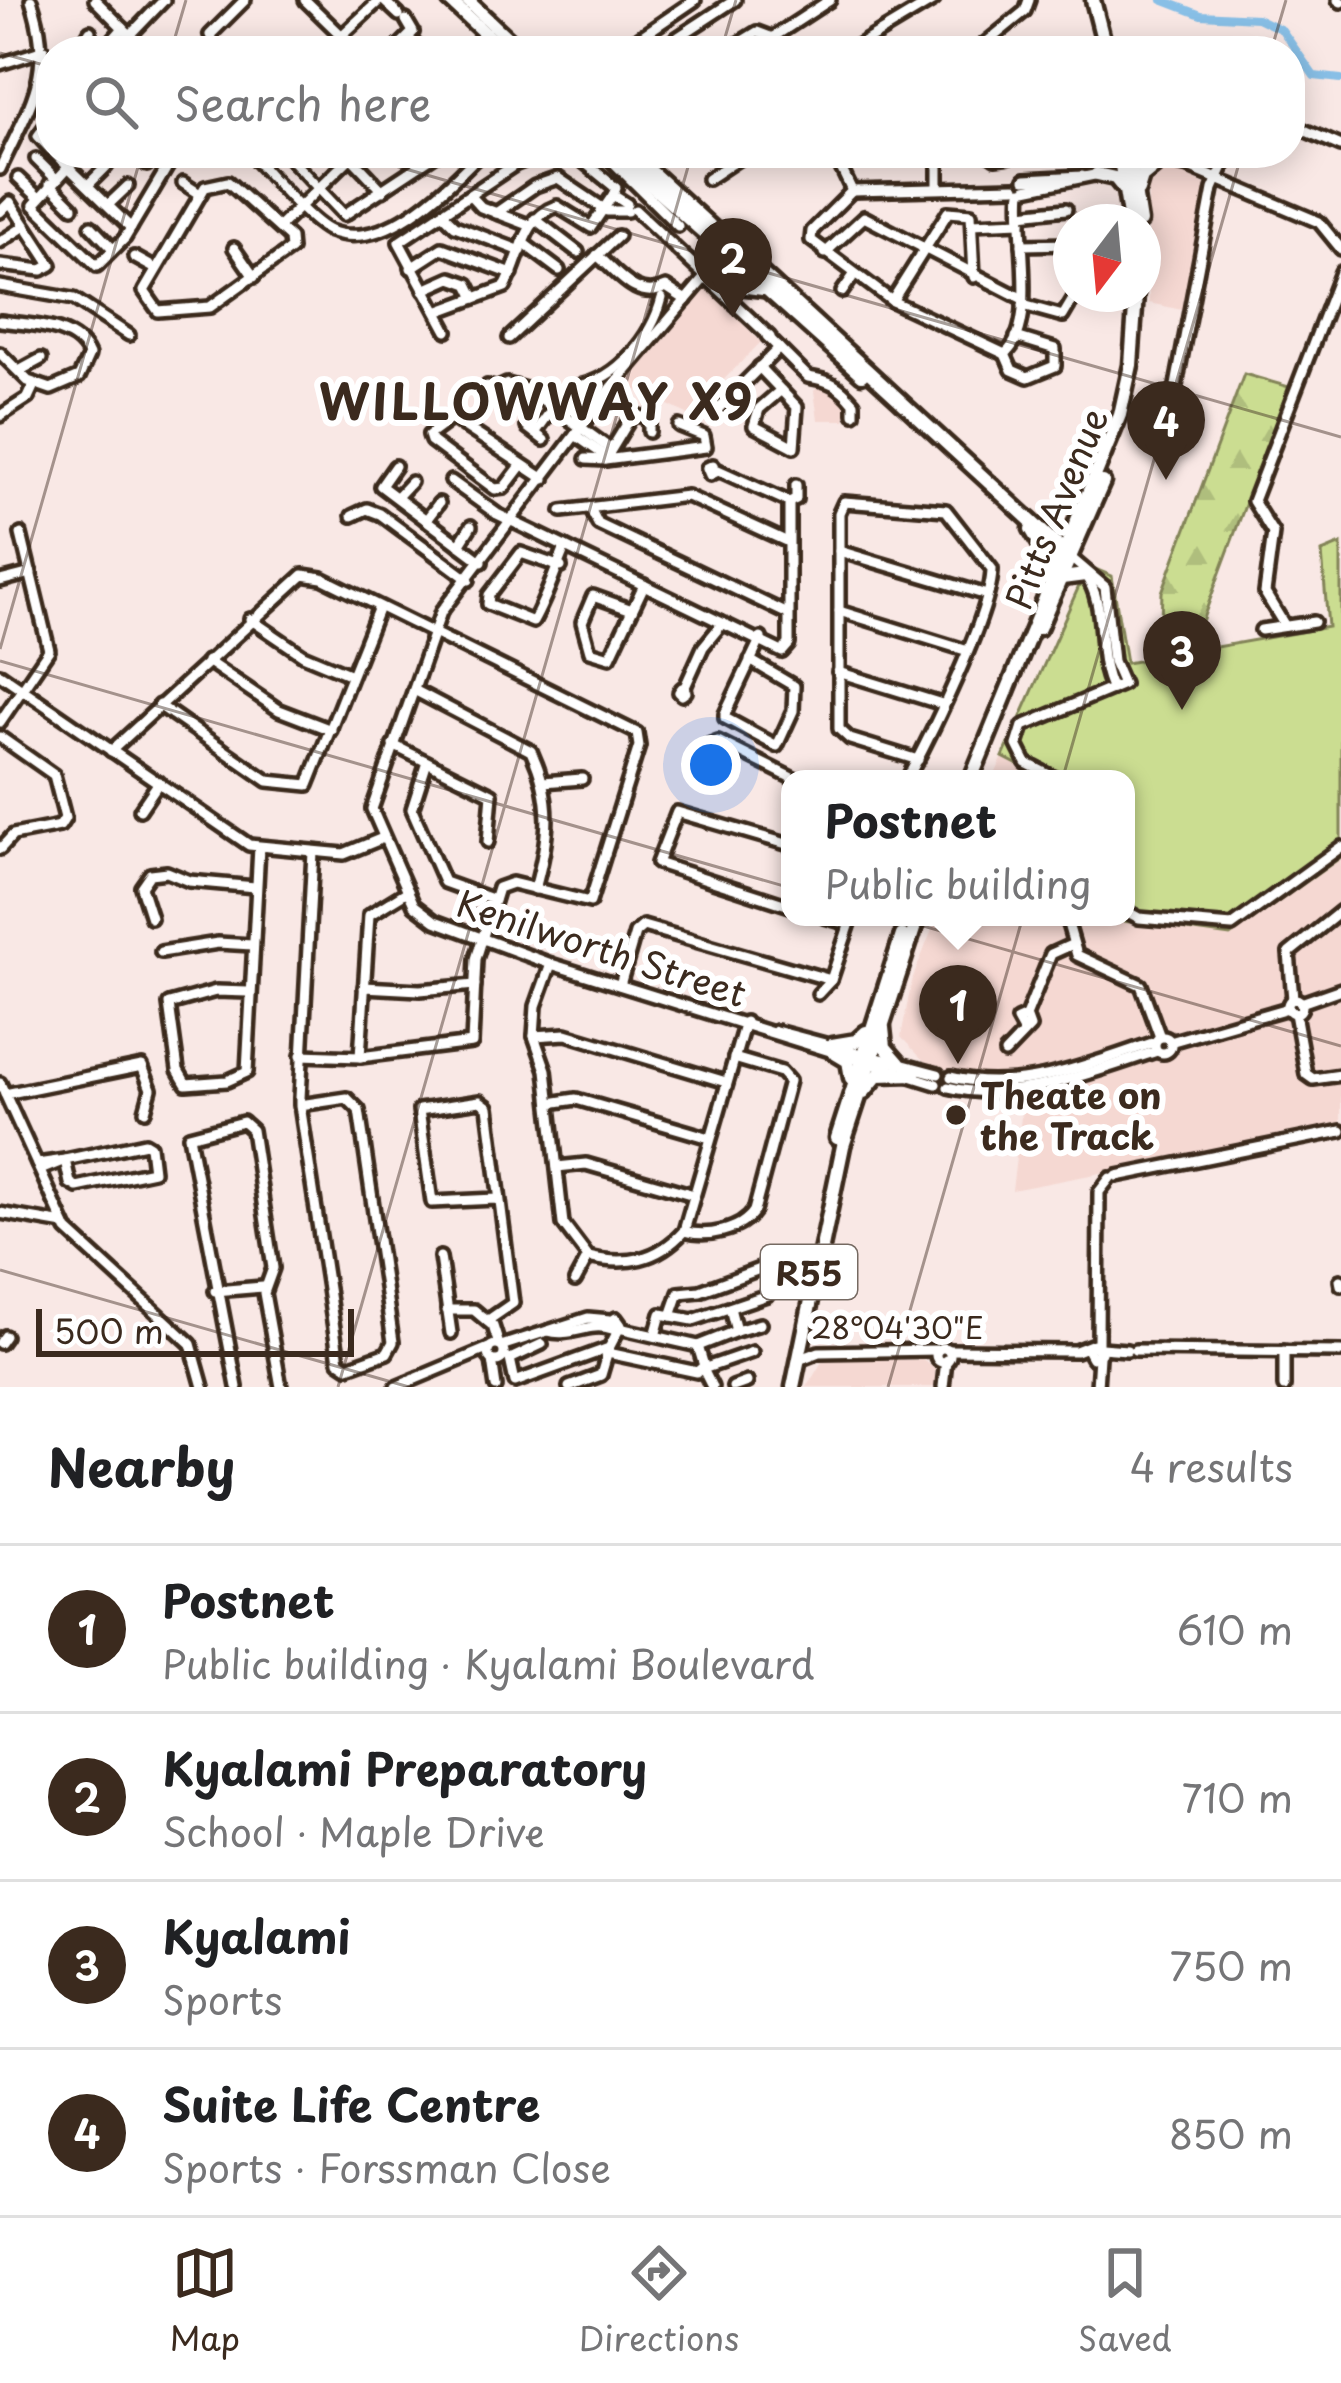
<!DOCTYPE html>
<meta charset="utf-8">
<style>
body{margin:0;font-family:"Playpen Sans",sans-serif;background:#f2f2f2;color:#202124}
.compass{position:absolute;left:1053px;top:204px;width:108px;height:108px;border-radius:50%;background:#fff;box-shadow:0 6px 30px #0003;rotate:196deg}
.scale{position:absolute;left:36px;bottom:30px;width:318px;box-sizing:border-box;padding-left:12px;border:6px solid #3b2a1e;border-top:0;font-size:33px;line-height:42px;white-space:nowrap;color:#3b2a1e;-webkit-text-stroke:9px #fff;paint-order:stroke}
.you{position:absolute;left:711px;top:765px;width:42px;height:42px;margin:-30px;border:9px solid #fff;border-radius:50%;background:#1a73e8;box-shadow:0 0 0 18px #1a73e833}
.badge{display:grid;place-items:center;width:78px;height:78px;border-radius:50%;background:#3b2a1e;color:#fff;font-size:39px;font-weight:700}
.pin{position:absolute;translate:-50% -99px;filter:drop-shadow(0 3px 6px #0008)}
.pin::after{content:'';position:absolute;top:63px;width:42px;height:36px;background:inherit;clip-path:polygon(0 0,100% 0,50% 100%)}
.popup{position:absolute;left:781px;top:770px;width:354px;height:156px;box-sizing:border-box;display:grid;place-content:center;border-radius:24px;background:#fff;filter:drop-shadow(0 3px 9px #0005);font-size:39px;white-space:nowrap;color:#757577}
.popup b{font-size:45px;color:#202124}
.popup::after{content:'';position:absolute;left:50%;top:100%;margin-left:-24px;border:24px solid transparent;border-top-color:#fff}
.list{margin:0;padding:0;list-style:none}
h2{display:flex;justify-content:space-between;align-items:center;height:156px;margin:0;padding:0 48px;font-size:51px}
h2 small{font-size:39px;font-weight:400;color:#757577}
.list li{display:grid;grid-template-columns:78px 1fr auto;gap:36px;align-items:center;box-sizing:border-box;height:168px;padding:0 48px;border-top:3px solid #e0e0e0}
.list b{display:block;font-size:45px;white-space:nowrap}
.list p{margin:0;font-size:39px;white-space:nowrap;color:#757577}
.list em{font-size:39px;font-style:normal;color:#757577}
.icon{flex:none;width:66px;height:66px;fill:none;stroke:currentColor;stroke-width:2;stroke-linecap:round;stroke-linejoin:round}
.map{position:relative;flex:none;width:1341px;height:1387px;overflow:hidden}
.search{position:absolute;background:#fff;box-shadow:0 6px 30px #0003;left:36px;right:36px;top:36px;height:132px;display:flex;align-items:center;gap:30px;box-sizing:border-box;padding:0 42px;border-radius:48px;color:#757577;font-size:45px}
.sheet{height:828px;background:#fff}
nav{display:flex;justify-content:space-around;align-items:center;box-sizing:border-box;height:168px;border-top:3px solid #e0e0e0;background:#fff;font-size:33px;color:#757577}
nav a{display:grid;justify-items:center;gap:6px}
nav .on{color:#3b2a1e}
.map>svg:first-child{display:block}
</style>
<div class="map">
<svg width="1341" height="1387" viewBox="0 0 1341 1387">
<defs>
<pattern id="forest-firs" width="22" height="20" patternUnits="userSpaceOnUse" patternTransform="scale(3)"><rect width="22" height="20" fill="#cbdd91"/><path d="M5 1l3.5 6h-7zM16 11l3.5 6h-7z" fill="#afbe7d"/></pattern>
</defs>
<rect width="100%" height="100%" fill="#f9e8e5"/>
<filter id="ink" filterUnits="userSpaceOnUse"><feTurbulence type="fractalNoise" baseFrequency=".00833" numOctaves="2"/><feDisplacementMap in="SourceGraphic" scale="24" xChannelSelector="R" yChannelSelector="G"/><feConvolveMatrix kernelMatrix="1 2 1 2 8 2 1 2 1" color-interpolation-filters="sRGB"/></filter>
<g filter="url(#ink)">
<!-- built -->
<g fill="#f5d8d2">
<polygon points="1176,170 1210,187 1182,310 1149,303 1148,187 1151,175"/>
<polygon points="703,284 761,342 689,415 622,383"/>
<polygon points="820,382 847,401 845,420 818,420 814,391"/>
<polygon points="1003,757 1045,779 993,779"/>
<polygon points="1341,857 1341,1127 1012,1190 1023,1101 1037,1095 1032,1073 966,1077 924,1061 901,1037 912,980 937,917 1115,917 1230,936"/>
<polygon points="823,1360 922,1360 935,1368 936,1387 807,1387"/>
</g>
<!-- forest -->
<polygon fill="url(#forest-firs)" stroke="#838458" stroke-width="3" points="1244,374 1289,387 1192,648 1160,648 1162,592"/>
<!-- pitch -->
<polygon fill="#cbdd91" stroke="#838458" stroke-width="3" points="1341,544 1341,857 1230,936 1116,920 1126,917 1126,779 1045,779 1003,757 1088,566 1112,576 1126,663 1328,627 1322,552"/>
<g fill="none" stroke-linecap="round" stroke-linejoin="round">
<!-- river -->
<polyline stroke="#88bfe6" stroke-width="8" points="1162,0 1201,15 1257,18 1282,30 1314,76 1341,79"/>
<!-- minor casing -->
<g stroke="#3b2a1e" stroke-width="18">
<g id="minor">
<polyline points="95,0 146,51"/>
<polyline points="305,0 342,36"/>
<polyline points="383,0 399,15"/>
<polyline points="1338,0 1341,2"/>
<polyline points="408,38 423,51"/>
<polyline points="767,41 830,0"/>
<polyline points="78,51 90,31"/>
<polyline points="103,51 123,28"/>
<polyline points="115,51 164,0"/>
<polyline points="218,51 210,35 245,0"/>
<polyline points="325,51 380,0"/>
<polyline points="394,51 413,32 406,20"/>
<polyline points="620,51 695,0"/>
<polyline points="657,51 735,0"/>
<polyline points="726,51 757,32 773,38"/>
<polyline points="849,51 934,0"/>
<polyline points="976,51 1025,11 1029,0"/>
<polyline points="0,64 44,50"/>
<polyline points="51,78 51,82"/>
<polyline points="51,118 38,136 51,150"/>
<polyline points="1290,124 1341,146"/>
<polyline points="54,153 131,228"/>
<polyline points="81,153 34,205 97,266 125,238 175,154"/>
<path d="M249,153C267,171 309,222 330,231C385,253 447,187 481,153"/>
<polyline points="285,153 344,215 438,153"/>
<polyline points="347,153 383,191"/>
<polyline points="573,153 616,188 613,195 627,204"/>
<polyline points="604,153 678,226"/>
<polyline points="834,153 852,191"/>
<polyline points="988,153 995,158 1034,153"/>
<polyline points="175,154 183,160 191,153"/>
<polyline points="36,159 55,178"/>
<polyline points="147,165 160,153"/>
<path d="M0,169C30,104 56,73 31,0"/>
<polyline points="1128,170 1169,162 1189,167 1319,222 1341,249"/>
<polyline points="18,178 37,196"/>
<polyline points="708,179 747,153"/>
<polyline points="1025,179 1082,176"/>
<polygon points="228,182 290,238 291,249 210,307 158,311 144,291 205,187"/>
<polyline points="183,183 200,194"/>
<polyline points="50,184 73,207"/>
<polyline points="88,185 107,166"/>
<polyline points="938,186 938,163 948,153"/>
<polyline points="1026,189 1099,174"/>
<polyline points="852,191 812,231 811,240 892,301 1005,354"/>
<polyline points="852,191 1015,187"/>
<polyline points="470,195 481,207 529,225"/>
<polyline points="108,205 128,186"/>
<polyline points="635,210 770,337"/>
<polyline points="0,212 10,202 51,265 42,270 0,265"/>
<polyline points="442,213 455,226 521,251"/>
<polyline points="496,213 535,186 558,178 607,211 627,211"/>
<polyline points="1021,214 1066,209"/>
<polyline points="535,219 578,252"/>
<polyline points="972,224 1021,222"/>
<polyline points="91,226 113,249"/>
<polyline points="279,227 355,153"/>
<polyline points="0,242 25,226"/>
<polyline points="523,243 559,270"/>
<polyline points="1022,245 1071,244"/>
<polyline points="234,248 254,277"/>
<polyline points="825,253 864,217 1023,299"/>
<path d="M597,255C619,274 637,302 666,287L686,300"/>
<polyline points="134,257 154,268"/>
<polyline points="411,268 442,248 512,274"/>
<polyline points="706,276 603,398 441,612 372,809 414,905 435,921 551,964 936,1084"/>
<polyline points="0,286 74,299 129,335"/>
<polyline points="424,290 451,278 468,284 475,298"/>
<polyline points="842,292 854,275"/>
<polyline points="892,301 948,212 971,214 974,277"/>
<polyline points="1023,305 1063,316 1076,294"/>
<path d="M437,312L505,287C522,257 521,219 557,206L591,227L613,195"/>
<path d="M0,321C29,325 76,324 89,355L79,377L51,389L28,381L0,353"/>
<polyline points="447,331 399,242 516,164 544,153"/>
<path d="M767,336L808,377C829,380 839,385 854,403V414"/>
<polyline points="509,338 618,236"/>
<path d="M1005,354C1039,326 1016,231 1021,191"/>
<polyline points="1005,354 1012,370 1028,377 1055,366 1055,349 1016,337"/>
<polyline points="759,367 797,407 794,447 754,426 759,409 781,390"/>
<polyline points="19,371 41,359"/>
<path d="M578,386C618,379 652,337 662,298"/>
<polyline points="494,388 487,386 486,394 507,384 529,390 609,448"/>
<polyline points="717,410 779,348"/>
<polyline points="0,416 28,398 34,385"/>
<polyline points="527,427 544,440"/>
<polyline points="649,432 649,419 633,414 605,460 706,447 704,436 679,426"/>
<polyline points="535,433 553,408"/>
<polyline points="575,435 604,455"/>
<polyline points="1165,444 1213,189 1229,153"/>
<polyline points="586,459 605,460"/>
<polygon points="713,465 716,472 710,475 707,468"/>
<polyline points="395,466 381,486 482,562"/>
<polyline points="520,467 504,488 495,489 431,441 429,435 452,418 544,479"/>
<polyline points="716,469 789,502 796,499 796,485"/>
<polyline points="451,481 497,514 782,652 789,644 789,502"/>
<polyline points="397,497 411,482"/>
<polyline points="590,508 598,524 788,614"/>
<polyline points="562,511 687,496 788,542"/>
<polyline points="352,516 367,509 380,514 469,580"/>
<polyline points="426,520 439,503"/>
<polyline points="459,545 471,526"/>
<polyline points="839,551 987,595"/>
<path d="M561,567L558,566L521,553L489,595L488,604L533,622C547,597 554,573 565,547"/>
<path d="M1084,574C1109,604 1094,655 1112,689"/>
<polyline points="0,581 31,573"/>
<polyline points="632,610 593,596 582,622 590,651 610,657 644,585"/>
<polyline points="839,611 965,650"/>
<polyline points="250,619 303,655 351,675"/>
<polyline points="1285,626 1265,593 1273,533 1253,501 1341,272"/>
<polyline points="1261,630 1314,622"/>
<polyline points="750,660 794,686 793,711 777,746 725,718 725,714 761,638"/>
<polyline points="207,661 279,710 331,730"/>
<polyline points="838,672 942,704"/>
<polyline points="0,674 249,845 344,854 383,838"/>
<polygon points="682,688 686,692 682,695 679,692"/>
<polyline points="684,689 703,647 722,624"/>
<path d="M414,690L531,751C554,801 549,838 535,889"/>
<polyline points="159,705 268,781 308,785 379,607"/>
<polyline points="0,722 49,650 21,534"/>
<polyline points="0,737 54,775 65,818 60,826 13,835 0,849"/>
<polyline points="393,745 492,794 488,842"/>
<polyline points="703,747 718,741 794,779"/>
<polyline points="111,751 303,575 322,578 637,733 639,746 590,902 512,883 498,888 476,959 472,1043 360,1057 301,1055"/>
<polyline points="427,762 412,809 444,882 494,900"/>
<path d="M907,779C930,737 992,612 992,569L946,510L844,502L839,513V729L850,739L918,760"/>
<polyline points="1057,779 1026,763 1017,745 1023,726 1123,684 1113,661 1105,587 1071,558"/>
<polyline points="543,782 582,779"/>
<polyline points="140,810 159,782"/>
<polyline points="790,845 677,812 657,863 790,906"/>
<polyline points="1126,911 1139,918 1232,926 1341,847"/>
<polyline points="825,917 849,924"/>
<polyline points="1066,917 1077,955 1141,985 1160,1037"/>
<polyline points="151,918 141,887 150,874 167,872 189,881 255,887"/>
<polyline points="161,952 218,943 252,945"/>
<path d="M551,964L536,1006L534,1036L546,1070L563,1224L588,1257C626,1266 657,1261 684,1231L745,1022"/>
<polyline points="620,985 635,933 643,926 831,980"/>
<polyline points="364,987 420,990 475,985"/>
<polyline points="248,992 216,991 169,1004 178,1070 186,1084 227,1081 247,1072 259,847"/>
<polyline points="818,994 831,980 852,917"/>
<circle cx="1295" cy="1006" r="7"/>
<polyline points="1293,999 1289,953 1341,911"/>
<polyline points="1301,1003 1341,989"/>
<polyline points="1295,1013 1306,1074 1313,1079 1341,1075"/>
<polyline points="1026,1016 1051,954 1071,945"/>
<polyline points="776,1031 938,1074"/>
<polyline points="534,1036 566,1034 726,1082"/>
<circle cx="1163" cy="1045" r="8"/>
<polyline points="1170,1042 1288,1008"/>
<polyline points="1005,1053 1030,1027 1026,1016 1017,1020 1022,1029"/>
<polyline points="360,1057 369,915 408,891"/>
<path d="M951,1077C1019,1094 1090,1064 1155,1042"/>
<polyline points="0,1083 67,1230 191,1344 203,1387"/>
<path d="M948,1087C1016,1104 1092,1072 1157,1051"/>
<polyline points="5,1094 142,1066 151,1089 145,1111"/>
<polyline points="550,1103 576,1099 710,1138"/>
<polyline points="300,1105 347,1098 359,1110 393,1342 387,1353 348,1367 339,1361 300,1105 300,1098 313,852"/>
<polygon points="145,1143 150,1146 153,1171 77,1187 70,1183 65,1160"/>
<polyline points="37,1164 65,1160 40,1170"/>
<polyline points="557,1167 586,1164 694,1195"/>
<polyline points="1117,1176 1341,1131"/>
<polyline points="0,1213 64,1224"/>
<path d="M684,1231C706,1238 741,1231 754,1211L789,1081L781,1072L734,1058"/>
<polyline points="440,1257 451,1333"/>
<polyline points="1340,1280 1341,1285"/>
<polyline points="575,1281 588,1257"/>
<polyline points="215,1291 263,1287"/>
<polyline points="447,1310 474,1310 493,1326 499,1345"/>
<polyline points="671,1316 679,1293 700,1291 765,1267"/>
<polyline points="487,1321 513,1303 488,1107 480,1101 419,1110 432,1202 496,1199"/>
<polyline points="619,1328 698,1346 736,1331 730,1308"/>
<path d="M548,1331C572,1338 588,1321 612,1329"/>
<polyline points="736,1331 760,1324"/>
<polyline points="655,1336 661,1314 693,1320 767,1295"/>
<polyline points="0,1343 5,1336"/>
<polyline points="542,1344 510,1359 515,1382 609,1348 621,1325 616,1318 609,1323 614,1330"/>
<polyline points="1098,1345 1099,1192 1110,1178"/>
<circle cx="496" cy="1353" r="8"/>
<polyline points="501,1346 588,1318 610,1320"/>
<polyline points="1101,1348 1127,1350"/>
<circle cx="943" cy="1355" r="7"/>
<polyline points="948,1350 1076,1351 1094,1344 1101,1353 1092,1358 1087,1349"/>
<polyline points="1135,1350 1341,1352"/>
<polyline points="608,1353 697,1372 704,1366 698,1346"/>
<polyline points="801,1359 819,1352 938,1350"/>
<polyline points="492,1360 496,1387"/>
<polyline points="237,1387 189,1136 243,1122 252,1130 273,1268 264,1293 281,1387"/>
<polyline points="396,1387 489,1348"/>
<polyline points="569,1387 601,1375 609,1348"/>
<polyline points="712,1387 703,1369 752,1352"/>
<polyline points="733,1387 747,1382"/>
<polyline points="943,1387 946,1360"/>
<polyline points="1097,1387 1099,1357"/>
<polyline points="1284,1387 1284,1351"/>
</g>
</g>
<!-- major casing -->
<g stroke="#3b2a1e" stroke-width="21">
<g id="major">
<polyline points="449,0 504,51"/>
<polyline points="467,0 521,51"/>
<polyline points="1093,0 1106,51"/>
<polyline points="615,153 862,375"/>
<polyline points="631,153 1071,558"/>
<polyline points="1119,153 1130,222"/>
<polyline points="1129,153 1140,222"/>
<polyline points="1138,153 1159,163"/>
<polyline points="1097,174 1115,178 1124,189"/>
<polyline points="1138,190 1142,177 1159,163"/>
<polyline points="733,259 739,286 763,289"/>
<polyline points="1031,529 1047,556 1049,576"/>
<polyline points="1062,578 1085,575"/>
<polyline points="1039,628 1103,482"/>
<polyline points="971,779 1120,415 1131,365 1136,294"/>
<polyline points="883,1028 885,1047 899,1063"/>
<polyline points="832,1045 856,1041 866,1032"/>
<polyline points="833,1052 848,1061 851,1078"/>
<polyline points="864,1092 878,1075 914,1074"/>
<polyline points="837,1138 902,935"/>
<polyline points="793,1387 843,1146 918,917"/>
</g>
</g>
<!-- minor -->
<use href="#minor" stroke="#fff" stroke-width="9"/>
<!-- major -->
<use href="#major" stroke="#fff" stroke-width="12"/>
</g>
</g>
<!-- ticks -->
<path fill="none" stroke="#3b2a1e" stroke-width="3" stroke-opacity="0.45" d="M171,51L186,0M721,51L736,0M1271,51L1286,0M0,53L51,67M350,153L1341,437M0,649L142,153M0,661L1341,1046M0,1270L409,1387M338,1387L692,153M888,1387L1242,153"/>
<!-- markers -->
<circle fill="#3b2a1e" stroke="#fff" stroke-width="4.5" cx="956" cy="1115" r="12"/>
<g text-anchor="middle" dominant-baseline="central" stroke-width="12" stroke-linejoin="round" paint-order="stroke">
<!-- shield labels -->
<rect fill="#fff" stroke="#766a62" stroke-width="3" x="761" y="1245" width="96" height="54" rx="9"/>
<g font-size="33" font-weight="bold" fill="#3b2a1e">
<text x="809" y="1272">R55</text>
</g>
<!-- street labels -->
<g font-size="36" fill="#3b2a1e" stroke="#fff">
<text transform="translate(1055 508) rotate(-68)">Pitts Avenue</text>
<text transform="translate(602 947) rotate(18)">Kenilworth Street</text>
</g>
<!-- poi labels -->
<g font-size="36" font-weight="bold" fill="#3b2a1e" stroke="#fff" text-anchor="start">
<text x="980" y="1094">Theate on<tspan x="980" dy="41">the Track</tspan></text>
</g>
<!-- district labels -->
<g font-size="48" font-weight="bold" letter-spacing="3" fill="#3b2a1e" stroke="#fff">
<text x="537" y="400">WILLOWWAY X9</text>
</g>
</g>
<g font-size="30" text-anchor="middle" fill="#3b2a1e" stroke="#fff" stroke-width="12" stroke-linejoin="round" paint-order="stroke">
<text x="897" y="1339">28°04'30"E</text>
</g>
</svg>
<svg class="compass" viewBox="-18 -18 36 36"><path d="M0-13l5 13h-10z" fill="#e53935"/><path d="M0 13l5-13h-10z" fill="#757577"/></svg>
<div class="scale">500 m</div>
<div class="you"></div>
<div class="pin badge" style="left:958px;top:1064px">1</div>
<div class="popup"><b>Postnet</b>Public building</div>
<div class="pin badge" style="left:733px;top:317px">2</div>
<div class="pin badge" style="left:1182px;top:710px">3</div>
<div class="pin badge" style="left:1166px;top:480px">4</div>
<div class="search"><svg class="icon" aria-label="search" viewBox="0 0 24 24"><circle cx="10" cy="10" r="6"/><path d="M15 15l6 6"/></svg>Search here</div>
</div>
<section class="sheet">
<h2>Nearby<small>4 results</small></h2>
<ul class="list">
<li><span class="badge">1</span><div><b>Postnet</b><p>Public building · Kyalami Boulevard</p></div><em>610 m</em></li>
<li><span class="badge">2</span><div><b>Kyalami Preparatory</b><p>School · Maple Drive</p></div><em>710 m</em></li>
<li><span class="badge">3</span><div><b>Kyalami</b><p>Sports</p></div><em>750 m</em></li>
<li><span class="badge">4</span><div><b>Suite Life Centre</b><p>Sports · Forssman Close</p></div><em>850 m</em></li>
</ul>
</section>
<nav>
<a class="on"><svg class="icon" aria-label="map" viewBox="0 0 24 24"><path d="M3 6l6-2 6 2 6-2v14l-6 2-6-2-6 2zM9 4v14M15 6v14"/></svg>Map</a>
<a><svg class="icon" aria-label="directions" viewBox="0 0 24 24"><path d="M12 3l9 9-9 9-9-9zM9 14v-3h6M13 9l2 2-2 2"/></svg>Directions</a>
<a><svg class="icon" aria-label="saved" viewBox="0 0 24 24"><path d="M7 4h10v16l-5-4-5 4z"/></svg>Saved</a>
</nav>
